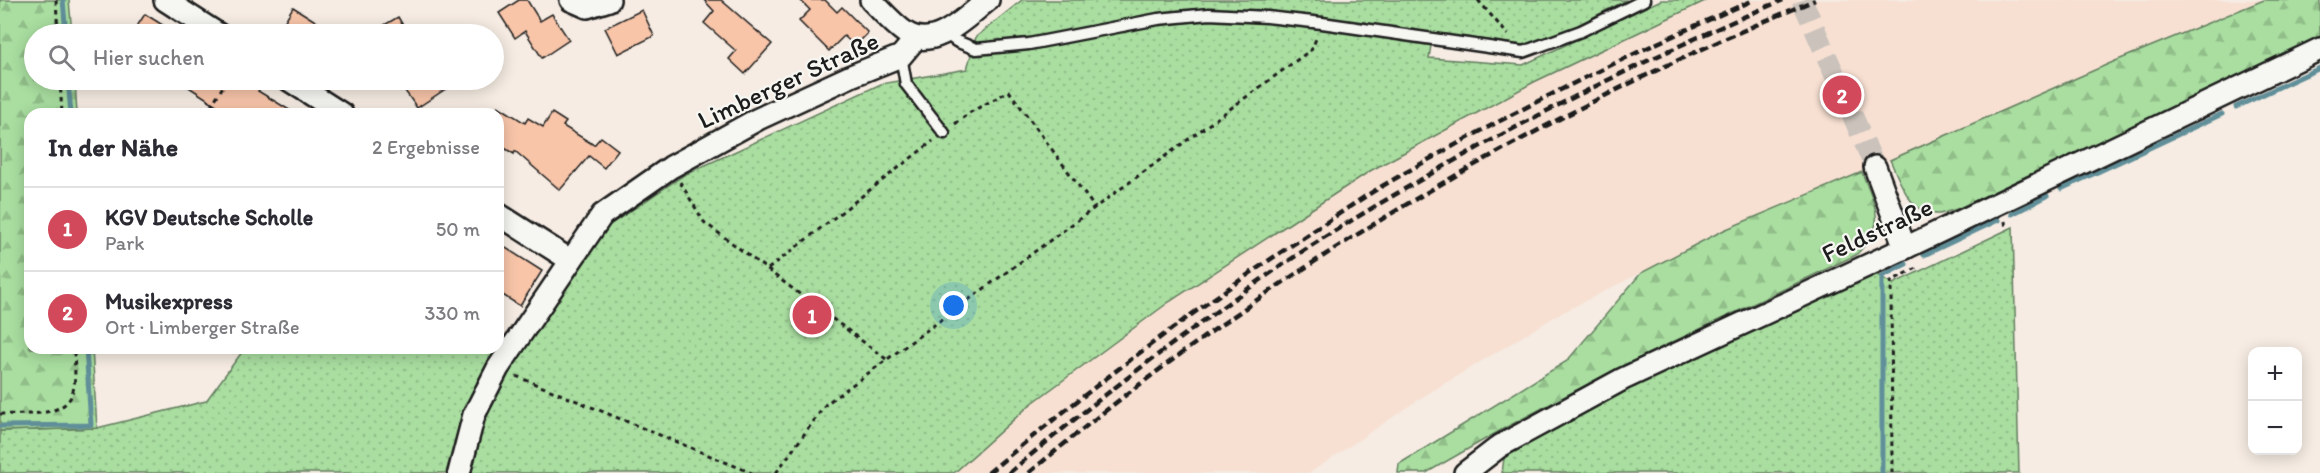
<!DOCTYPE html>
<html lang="de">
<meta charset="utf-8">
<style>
body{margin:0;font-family:Itim,sans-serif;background:#f2f2f3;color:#2b2b33}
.controls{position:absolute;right:18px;bottom:18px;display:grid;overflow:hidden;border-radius:12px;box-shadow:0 3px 15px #0003}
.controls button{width:54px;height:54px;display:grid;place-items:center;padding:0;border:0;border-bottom:2px solid #e1e1e2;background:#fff;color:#2b2b33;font:30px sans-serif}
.you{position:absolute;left:954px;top:306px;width:21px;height:21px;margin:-15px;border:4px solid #fff;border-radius:50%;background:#1a73e8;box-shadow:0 0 0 9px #1a73e833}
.badge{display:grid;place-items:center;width:39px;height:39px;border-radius:50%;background:#d1495b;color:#fff;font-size:20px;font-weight:700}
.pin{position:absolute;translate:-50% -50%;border:3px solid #fff;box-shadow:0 2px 6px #0006}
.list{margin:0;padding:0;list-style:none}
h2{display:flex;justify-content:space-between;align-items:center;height:78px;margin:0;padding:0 24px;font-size:26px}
h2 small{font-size:20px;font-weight:400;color:#7c7c81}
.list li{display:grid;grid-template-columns:39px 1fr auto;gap:18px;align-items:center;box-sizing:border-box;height:84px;padding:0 24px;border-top:2px solid #e1e1e2}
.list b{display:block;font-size:22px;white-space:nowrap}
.list p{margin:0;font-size:20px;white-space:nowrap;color:#7c7c81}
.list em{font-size:20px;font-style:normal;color:#7c7c81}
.icon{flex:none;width:33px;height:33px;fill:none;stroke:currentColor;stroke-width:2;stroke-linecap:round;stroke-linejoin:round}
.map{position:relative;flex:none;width:2320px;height:473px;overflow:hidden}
.search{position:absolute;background:#fff;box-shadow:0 3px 15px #0003;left:24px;top:24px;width:480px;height:66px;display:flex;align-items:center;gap:15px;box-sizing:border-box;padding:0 21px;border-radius:33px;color:#7c7c81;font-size:22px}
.panel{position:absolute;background:#fff;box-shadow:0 3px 15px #0003;left:24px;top:108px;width:480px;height:246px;border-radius:18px}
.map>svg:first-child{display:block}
</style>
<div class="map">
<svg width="2320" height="473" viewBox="0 0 2320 473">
<defs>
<pattern id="grass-dots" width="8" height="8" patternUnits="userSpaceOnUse" patternTransform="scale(1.5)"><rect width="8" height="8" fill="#a9dea0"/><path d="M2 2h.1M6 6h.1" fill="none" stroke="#91be89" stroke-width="1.8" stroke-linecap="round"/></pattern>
<pattern id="forest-firs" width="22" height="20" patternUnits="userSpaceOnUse" patternTransform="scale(1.5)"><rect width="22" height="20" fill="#a9dea0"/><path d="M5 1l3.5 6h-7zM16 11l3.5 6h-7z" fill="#91be89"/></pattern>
</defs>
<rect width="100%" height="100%" fill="#f6ece3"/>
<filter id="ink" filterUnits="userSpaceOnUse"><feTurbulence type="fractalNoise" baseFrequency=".0167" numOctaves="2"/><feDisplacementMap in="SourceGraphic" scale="12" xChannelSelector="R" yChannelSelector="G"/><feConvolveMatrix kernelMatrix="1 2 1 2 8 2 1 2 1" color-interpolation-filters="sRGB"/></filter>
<g filter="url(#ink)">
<!-- built -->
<polygon fill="#f7e0d2" points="1707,0 2264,0 2113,62 1874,167 1724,230 1556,316 1421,398 1310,473 954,473 1031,404 1169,302 1370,171 1534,82"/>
<!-- grass -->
<g fill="url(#grass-dots)" stroke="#627d5e" stroke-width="1.5">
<polygon points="1022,0 1627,0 1576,26 1523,45 1433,33 1429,58 1523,65 1661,0 1707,0 1534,82 1370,171 1169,302 1031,404 954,473 468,473 488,404 607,227 684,175 881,84 967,69 976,37"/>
<polygon points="2013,227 2019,473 1502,473 1505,451 1627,384 1872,272 1893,284"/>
<polygon points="245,348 488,348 495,352 463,411 446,473 0,473 0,431 97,428 206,401"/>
</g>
<!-- forest -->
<g fill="url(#forest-firs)" stroke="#627d5e" stroke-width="1.5">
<polygon points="0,0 69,0 72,34 34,34 34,80 75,80 77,114 30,114 30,348 92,348 97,428 0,431"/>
<path d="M2264,0H2320V41L1957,209C1951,210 1945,213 1939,214C1910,216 1900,181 1890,160L2113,62Z"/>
<path d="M1862,172C1876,210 1888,223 1856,255L1620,367L1503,429L1426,473H1398L1399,464L1567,361L1641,273L1724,230Z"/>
</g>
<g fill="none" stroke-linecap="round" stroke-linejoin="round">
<!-- stream -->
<g stroke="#608f99" stroke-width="5">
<polyline points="63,0 66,34"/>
<polyline points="68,80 71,114"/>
<polyline points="2236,107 2320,68"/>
<polyline points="2061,189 2222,114"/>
<polyline points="2012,214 2047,196"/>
<polyline points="1924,255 1998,220"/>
<polyline points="0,426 91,425 86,348"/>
<polyline points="1882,473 1882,276 1906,264"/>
</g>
</g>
<!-- building -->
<g fill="#f8c5a9" stroke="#1c1c1c" stroke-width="1.5">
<polygon points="519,0 527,0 540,21 552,14 569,40 542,58 525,31 515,38 499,13"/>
<polygon points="704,0 721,0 772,44 745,74 729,59 736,51 704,23 714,11"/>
<polygon points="800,0 825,0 837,12 842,7 868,33 855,46 844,36 829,51 799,21 810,10"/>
<polygon points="293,7 336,34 300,34 283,24"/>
<polygon points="642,10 654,36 618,54 605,28"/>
<polygon points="145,14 177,34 132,34"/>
<polygon points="398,17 408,34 369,34"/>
<polygon points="178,80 248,80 261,87 258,91 296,114 217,114 221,108"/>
<polygon points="416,80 459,80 417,108 403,88"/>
<polygon points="498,106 525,123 528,118 543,127 552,113 566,122 563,126 594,145 601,137 618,150 604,168 589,156 560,190 515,151 514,154 498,144"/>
<polygon points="498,243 542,271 520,306 498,292"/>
</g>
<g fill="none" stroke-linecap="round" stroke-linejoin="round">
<!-- minor-tunnel -->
<polyline stroke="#cac2bb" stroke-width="21" stroke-dasharray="21 10" stroke-linecap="butt" points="1802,0 1875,167"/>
<!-- service casing -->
<g stroke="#1c1c1c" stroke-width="15">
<g id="service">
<polyline points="945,33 956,41 976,49 1029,44 1158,19 1209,14 1267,17 1322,23 1523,52 1581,31 1644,0"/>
<polyline points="901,56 906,84 944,133"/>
</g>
</g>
<!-- minor casing -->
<g stroke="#1c1c1c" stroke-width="26">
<g id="minor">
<polyline points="165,0 218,34"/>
<polyline points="571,0 587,7 609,0"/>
<path d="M871,0C882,11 893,24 906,33C934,52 967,16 988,0"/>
<polyline points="289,80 342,114"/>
<polyline points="1875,167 1905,248"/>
<polyline points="498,214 570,260"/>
<polyline points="459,473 474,415 498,368 602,215 671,167 758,119 851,76 901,56 916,38"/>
<polyline points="1465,473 1500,446 1623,379 1905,248 2320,49"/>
</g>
</g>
<!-- path -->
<g stroke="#1c1c1c" stroke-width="3" stroke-dasharray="4.5 4.5" stroke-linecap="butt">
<polyline points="56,0 58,34"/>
<polyline points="1478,0 1508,35"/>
<polyline points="60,80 62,114"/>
<polyline points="206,114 227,80"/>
<polyline points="955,124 969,113 1009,91 1095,208"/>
<polyline points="680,182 704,222 886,359"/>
<polyline points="2005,221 2006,230"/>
<polyline points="768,269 933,141"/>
<polyline points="516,376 752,473"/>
<path d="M0,414C20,414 64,418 72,394C77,380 74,363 74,348"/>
<polyline points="776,473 826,404 1312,49 1317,36"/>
<polyline points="1892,473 1891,281 1917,268 1915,265"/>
</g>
<!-- service -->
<use href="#service" stroke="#f6f6f2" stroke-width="10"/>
<!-- minor -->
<use href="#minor" stroke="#f6f6f2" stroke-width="21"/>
<!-- rail -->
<g stroke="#1c1c1c" stroke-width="4.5" stroke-dasharray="9 4.5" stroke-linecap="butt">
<path d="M988,473C1092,387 1199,305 1312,232C1336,216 1360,199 1384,185C1503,116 1628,54 1754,0"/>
<path d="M1009,473C1095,401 1185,332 1278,268C1333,230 1392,196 1450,163C1558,103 1669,48 1783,0"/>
<path d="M1029,473C1264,275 1531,117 1815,0"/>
</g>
</g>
</g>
<g text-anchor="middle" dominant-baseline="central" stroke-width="4.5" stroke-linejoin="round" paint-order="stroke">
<!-- street labels -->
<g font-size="26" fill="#1c1c1c" stroke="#f6f6f2">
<text transform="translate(788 80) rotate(-25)">Limberger Straße</text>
<text transform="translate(1877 230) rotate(-25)">Feldstraße</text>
</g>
</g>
</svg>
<div class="controls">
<button>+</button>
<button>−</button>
</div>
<div class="you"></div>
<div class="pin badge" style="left:812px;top:315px">1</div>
<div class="pin badge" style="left:1842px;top:95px">2</div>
<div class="search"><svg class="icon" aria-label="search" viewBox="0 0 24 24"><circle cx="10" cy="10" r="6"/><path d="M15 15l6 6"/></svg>Hier suchen</div>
<section class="panel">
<h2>In der Nähe<small>2 Ergebnisse</small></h2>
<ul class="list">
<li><span class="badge">1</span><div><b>KGV Deutsche Scholle</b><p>Park</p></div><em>50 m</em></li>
<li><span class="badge">2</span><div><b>Musikexpress</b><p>Ort · Limberger Straße</p></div><em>330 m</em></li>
</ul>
</section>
</div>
